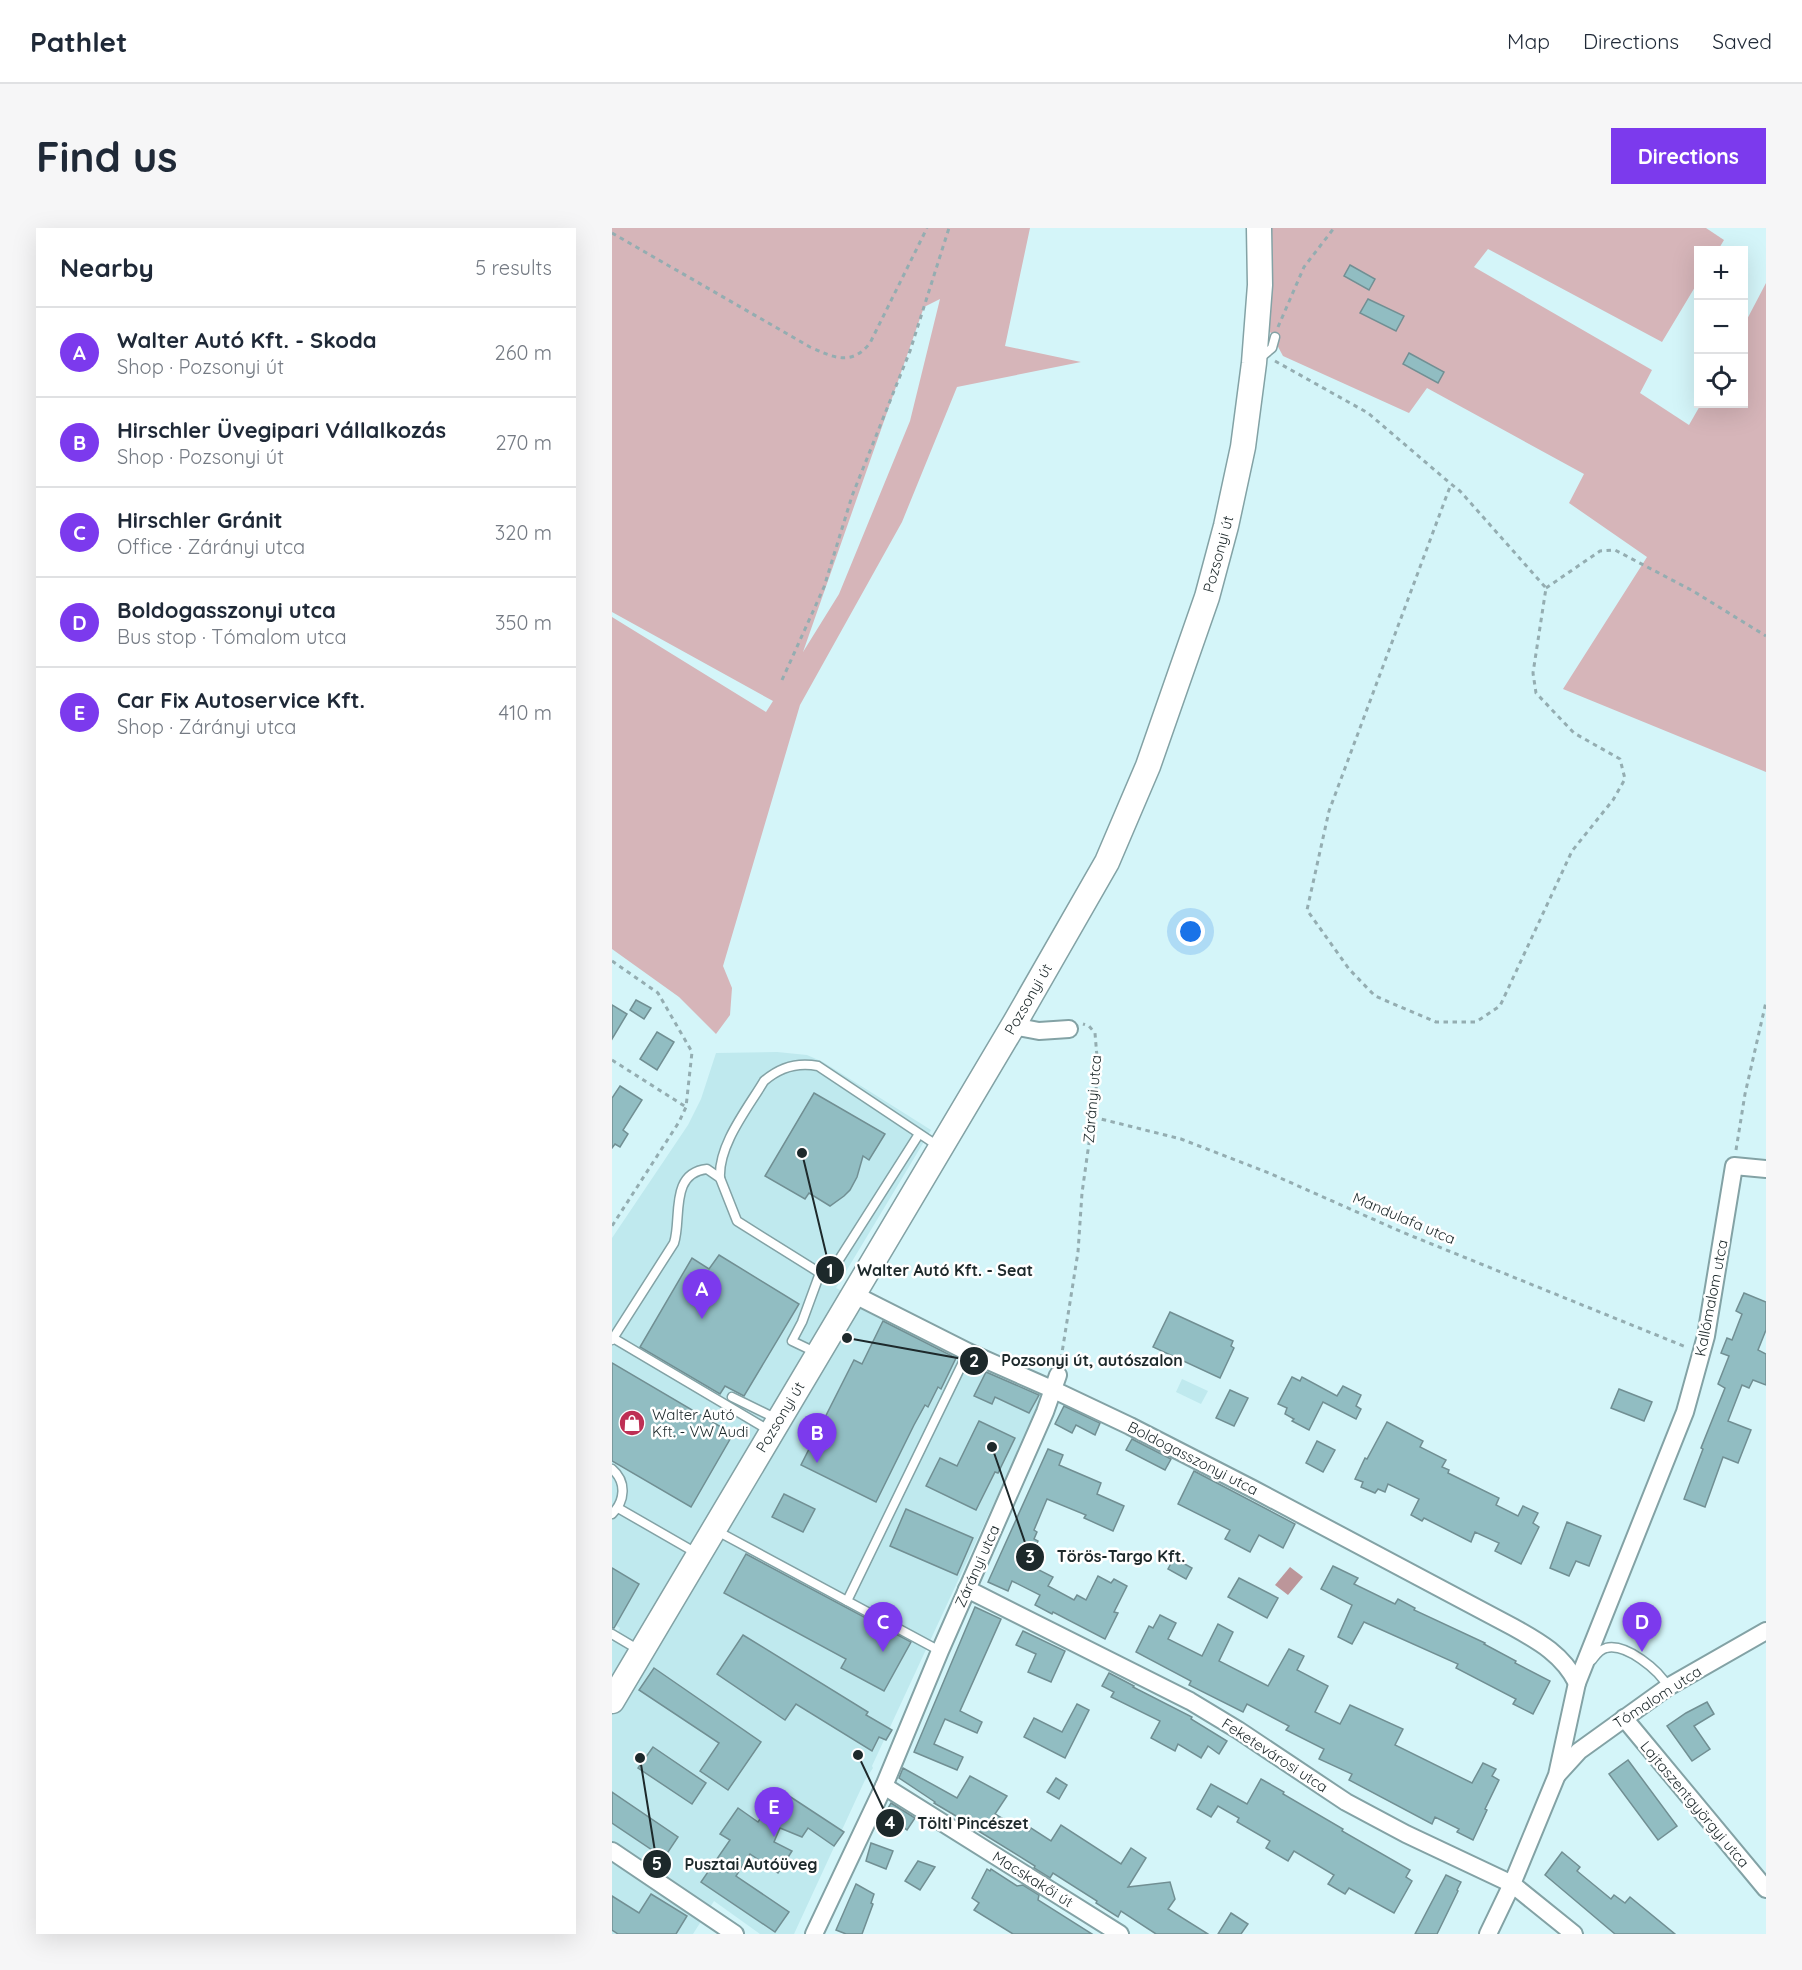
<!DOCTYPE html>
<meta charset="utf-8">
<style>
body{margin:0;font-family:Quicksand,sans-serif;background:#f6f6f7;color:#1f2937}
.controls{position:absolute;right:18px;top:18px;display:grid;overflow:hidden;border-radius:0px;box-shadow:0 6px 24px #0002}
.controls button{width:54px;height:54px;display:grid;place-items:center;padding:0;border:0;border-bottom:2px solid #e0e1e3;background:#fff;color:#1f2937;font:30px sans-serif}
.you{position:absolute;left:579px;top:704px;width:21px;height:21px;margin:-15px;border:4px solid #fff;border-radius:50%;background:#1a73e8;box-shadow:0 0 0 9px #1a73e833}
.badge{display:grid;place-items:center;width:39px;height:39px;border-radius:50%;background:#7c3aed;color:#fff;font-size:20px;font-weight:700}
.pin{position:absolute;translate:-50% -50px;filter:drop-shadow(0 2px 3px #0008)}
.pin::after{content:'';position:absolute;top:32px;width:21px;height:18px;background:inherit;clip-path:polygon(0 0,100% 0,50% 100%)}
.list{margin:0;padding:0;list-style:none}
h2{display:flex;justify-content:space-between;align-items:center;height:78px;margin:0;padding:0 24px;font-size:26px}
h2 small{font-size:20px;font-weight:400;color:#747a83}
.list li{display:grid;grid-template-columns:39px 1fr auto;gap:18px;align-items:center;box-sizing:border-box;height:90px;padding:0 24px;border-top:2px solid #e0e1e3}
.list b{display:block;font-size:22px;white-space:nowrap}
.list p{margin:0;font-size:20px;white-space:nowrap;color:#747a83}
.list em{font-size:20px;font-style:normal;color:#747a83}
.icon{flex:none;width:33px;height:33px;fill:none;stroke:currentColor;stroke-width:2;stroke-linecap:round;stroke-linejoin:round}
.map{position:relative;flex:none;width:1154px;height:1706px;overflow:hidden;border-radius:0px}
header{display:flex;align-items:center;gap:36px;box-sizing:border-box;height:84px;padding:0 30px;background:#fff;border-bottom:2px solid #e0e1e3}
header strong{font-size:28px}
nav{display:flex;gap:33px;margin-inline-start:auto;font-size:21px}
.intro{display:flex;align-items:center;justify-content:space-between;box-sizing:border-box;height:144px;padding:0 36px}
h1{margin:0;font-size:42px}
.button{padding:15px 27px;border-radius:0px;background:#7c3aed;color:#fff;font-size:21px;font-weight:700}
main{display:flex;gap:36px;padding:0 36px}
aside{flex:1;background:#fff;border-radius:0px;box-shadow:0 6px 24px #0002}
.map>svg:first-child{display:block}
</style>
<header>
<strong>Pathlet</strong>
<nav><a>Map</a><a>Directions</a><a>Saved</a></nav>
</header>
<div class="intro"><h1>Find us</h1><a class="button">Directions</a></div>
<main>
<aside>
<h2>Nearby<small>5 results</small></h2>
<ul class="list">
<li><span class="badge">A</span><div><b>Walter Autó Kft. - Skoda</b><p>Shop · Pozsonyi út</p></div><em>260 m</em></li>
<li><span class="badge">B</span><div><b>Hirschler Üvegipari Vállalkozás</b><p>Shop · Pozsonyi út</p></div><em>270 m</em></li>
<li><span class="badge">C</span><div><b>Hirschler Gránit</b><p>Office · Zárányi utca</p></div><em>320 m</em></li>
<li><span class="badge">D</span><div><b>Boldogasszonyi utca</b><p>Bus stop · Tómalom utca</p></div><em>350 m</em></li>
<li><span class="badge">E</span><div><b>Car Fix Autoservice Kft.</b><p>Shop · Zárányi utca</p></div><em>410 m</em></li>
</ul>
</aside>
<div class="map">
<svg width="1154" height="1706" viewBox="0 0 1154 1706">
<rect width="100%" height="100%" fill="#d4f5f9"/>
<!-- built -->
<g fill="#bfe9ee">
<polygon points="165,824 195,827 211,834 319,902 224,1060 433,1165 260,1538 261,1540 253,1552 182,1706 148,1706 102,1673 81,1706 0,1706 0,1415 8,1400 0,1395 0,1010 76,897 89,871 104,825"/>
<polygon points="570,1151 596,1163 589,1176 564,1164"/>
</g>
<!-- green -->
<g fill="#d6b5b9" fill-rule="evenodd">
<path d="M0,0H418L393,118L469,134L345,159L290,294L188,477L111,738L120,760L118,787L104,806L67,769L0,721V389L154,484L161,473L0,384ZM328,71L298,193L227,366L191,424L312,79Z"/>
<polygon points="656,0 1094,0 1112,12 1106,22 1086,22 1086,54 1050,114 876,21 862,39 1040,142 1028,165 1077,197 1089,176 1132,176 1132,97 1154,55 1154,544 951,461 1035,329 957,275 972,246 815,160 797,185 671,128 656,100"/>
</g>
<!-- water -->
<polygon fill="#bc969a" points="678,1339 691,1349 676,1367 663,1357"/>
<!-- building -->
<g fill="#91bdc2" stroke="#718f93" stroke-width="1.5">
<polygon points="738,37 763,51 757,62 732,48"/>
<polygon points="756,71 792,88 784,103 748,85"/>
<polygon points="797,125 832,144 826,155 791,136"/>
<polygon points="24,772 39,780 32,791 18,782"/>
<polygon points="0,777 15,786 0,811"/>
<polygon points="45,804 62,814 45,842 28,831"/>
<polygon points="8,858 30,872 11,902 16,906 8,919 3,916 0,920 0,870"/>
<polygon points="202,865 273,906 257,932 251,928 245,949 238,962 232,968 218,978 197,965 193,971 153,948"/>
<polygon points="107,1027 187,1076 132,1168 113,1158 108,1166 28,1119 80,1030 97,1041"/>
<polygon points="1132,1065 1154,1074 1154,1102 1146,1122 1154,1126 1154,1157 1141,1152 1137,1160 1130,1157 1116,1193 1139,1202 1126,1235 1111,1229 1093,1279 1072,1271 1091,1221 1089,1220 1113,1160 1106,1156 1117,1128 1109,1125 1115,1110 1120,1112 1130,1086 1124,1083"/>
<polygon points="558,1084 621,1113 619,1118 622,1120 608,1150 541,1119"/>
<polygon points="271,1093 344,1130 329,1161 326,1159 316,1179 313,1177 302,1197 264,1274 189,1237 242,1132 250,1136"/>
<polygon points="0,1135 121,1206 79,1279 0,1233"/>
<polygon points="374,1144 427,1167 417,1185 383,1169 380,1176 362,1168"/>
<polygon points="680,1149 688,1153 690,1149 725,1168 731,1158 749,1167 744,1178 749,1181 744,1191 711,1174 697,1202 680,1193 682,1191 673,1186 675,1180 666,1176"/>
<polygon points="1007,1161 1040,1174 1032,1193 999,1180"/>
<polygon points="618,1162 636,1170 622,1198 604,1190"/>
<polygon points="452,1178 488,1195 483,1207 464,1197 460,1205 443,1196"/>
<polygon points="367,1193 403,1210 386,1245 383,1244 364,1282 314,1258 328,1230 345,1238"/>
<polygon points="775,1194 811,1213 808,1219 834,1232 830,1239 837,1242 836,1245 887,1270 884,1277 906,1288 911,1278 926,1285 921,1295 927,1299 909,1336 883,1323 887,1315 863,1304 859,1314 812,1290 810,1293 799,1287 807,1271 776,1256 773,1264 766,1261 763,1265 749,1259 751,1254 743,1251 753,1230 755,1231"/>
<polygon points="520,1211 559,1231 553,1242 514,1222"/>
<polygon points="705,1213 723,1222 711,1244 694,1235"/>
<polygon points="436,1221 451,1227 447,1237 489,1255 485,1266 512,1278 501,1303 472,1290 474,1287 435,1271 422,1302 425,1304 422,1311 426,1313 415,1336 441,1349 436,1358 462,1372 465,1367 474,1372 486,1348 499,1355 502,1351 515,1358 502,1384 506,1385 493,1411 441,1384 440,1386 423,1377 428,1367 400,1353 396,1363 376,1354"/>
<polygon points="582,1243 683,1296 671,1320 647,1307 638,1324 613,1311 618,1302 566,1276"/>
<polygon points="172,1266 203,1281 191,1304 160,1289"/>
<polygon points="294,1281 361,1310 345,1347 278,1318"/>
<polygon points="955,1294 989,1308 977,1338 964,1333 957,1348 938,1340"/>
<polygon points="134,1326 299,1414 272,1463 229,1440 234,1431 112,1365"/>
<polygon points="562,1330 580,1340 574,1351 556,1341"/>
<polygon points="721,1338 746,1350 742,1356 783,1376 786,1371 803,1380 802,1382 873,1415 872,1416 904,1433 903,1435 938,1453 921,1486 901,1476 904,1471 844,1440 846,1436 752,1394 740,1416 726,1409 740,1377 709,1361"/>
<polygon points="0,1340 27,1356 2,1400 0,1400"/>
<polygon points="627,1350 666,1370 655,1390 616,1369"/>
<polygon points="363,1379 389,1391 348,1483 370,1494 365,1505 333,1491 322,1516 351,1529 345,1542 302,1524"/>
<polygon points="548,1387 564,1395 556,1411 590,1428 606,1396 621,1404 607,1433 656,1458 677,1421 692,1428 685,1442 716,1458 703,1484 728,1496 738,1477 791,1501 783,1517 860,1555 871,1535 884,1541 880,1548 887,1552 873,1581 875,1582 861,1612 845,1604 847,1601 823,1589 820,1596 737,1552 740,1546 707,1531 712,1521 674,1502 677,1498 635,1476 631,1484 577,1457 579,1453 524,1424 537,1398 541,1400"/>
<polygon points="411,1403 453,1423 439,1454 416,1444 424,1426 404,1417"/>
<polygon points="131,1407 256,1484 254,1487 280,1502 274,1512 267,1509 260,1523 184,1476 173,1492 105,1446"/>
<polygon points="42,1440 149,1514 116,1562 88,1543 107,1515 27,1462"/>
<polygon points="497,1445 522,1458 521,1459 580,1489 579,1491 615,1513 607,1526 596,1518 589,1530 566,1516 563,1523 539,1510 548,1493 499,1469 502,1464 490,1458"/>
<polygon points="1095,1474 1102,1486 1082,1498 1098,1521 1080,1533 1055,1498 1074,1485"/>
<polygon points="465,1476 477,1482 453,1530 412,1509 422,1490 450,1504"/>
<polygon points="41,1519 94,1555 80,1576 26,1540"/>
<polygon points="1016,1532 1065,1598 1046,1612 997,1546"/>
<polygon points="291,1540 345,1570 358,1548 395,1568 383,1586 406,1600 408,1597 417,1603 419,1600 439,1613 449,1597 509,1636 519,1620 534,1630 516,1659 558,1654 563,1671 556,1681 596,1706 544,1706 509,1683 506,1689 484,1675 485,1673 441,1645 438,1650 422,1640 423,1638 360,1599 361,1598 322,1575 323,1574 287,1550"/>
<polygon points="444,1550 455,1557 447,1571 435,1564"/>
<polygon points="649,1551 672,1564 671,1566 731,1601 730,1603 798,1642 794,1649 800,1653 782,1685 737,1660 733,1666 716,1656 722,1647 682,1623 676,1633 654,1620 658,1613 625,1594 627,1590 606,1578 599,1589 585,1581 599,1556 635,1576"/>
<polygon points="168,1562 232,1604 222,1618 196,1600 190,1609 168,1600 162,1614 180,1623 166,1645 138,1626 124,1648 177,1684 163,1704 89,1654 118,1612 108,1606 126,1580 146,1594"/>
<polygon points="0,1564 66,1609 52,1630 0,1595"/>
<polygon points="279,1575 303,1590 295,1602 272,1587"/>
<polygon points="259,1615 281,1623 274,1641 254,1633"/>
<polygon points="950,1624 968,1639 965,1643 999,1671 1002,1667 1013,1675 1018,1669 1063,1706 1003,1706 933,1647"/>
<polygon points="306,1633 323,1639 308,1662 293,1653"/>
<polygon points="375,1641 378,1643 379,1641 405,1658 411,1657 427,1667 426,1672 480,1706 401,1706 362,1682 367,1675 360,1670"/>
<polygon points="834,1647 849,1654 845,1662 846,1663 825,1706 803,1706"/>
<polygon points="244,1656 262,1666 259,1675 261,1676 250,1706 234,1706 224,1702"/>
<polygon points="39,1666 75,1688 64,1706 6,1706 0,1702 0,1668 27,1685"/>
<polygon points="619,1685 636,1696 629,1706 606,1706"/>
</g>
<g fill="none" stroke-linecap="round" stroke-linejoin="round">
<!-- service casing -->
<g stroke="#83a2a5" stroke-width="11">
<g id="service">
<polyline points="648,130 660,120 663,109"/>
<path d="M108,950C106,917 136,880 152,853C168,839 186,834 206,838L326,918"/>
<polyline points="208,1045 223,1038 307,906"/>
<polyline points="1,1110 158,1203"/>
<path d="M0,1112L62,1015C70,991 57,945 95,941L108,950L125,993L208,1045L190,1094L180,1113L203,1124"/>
<polyline points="120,1169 165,1191"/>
<path d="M0,1241C15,1254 13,1273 0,1286"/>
<polyline points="6,1280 86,1326"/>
<polyline points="105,1303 328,1423"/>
<polyline points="235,1373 356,1124"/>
<polyline points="0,1406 27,1422"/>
<path d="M980,1432C984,1427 987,1422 994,1420C1014,1415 1047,1442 1056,1459"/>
</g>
</g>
<!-- minor casing -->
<g stroke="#83a2a5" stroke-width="20">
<g id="minor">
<polyline points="401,798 427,803 457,801"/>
<path d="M241,1066L356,1124L442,1162L518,1198L641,1261L901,1399C928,1414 951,1427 965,1455"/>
<polyline points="355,1361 578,1473 626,1502 734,1574 794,1606 900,1656 962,1706"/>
<polyline points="1012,1490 1154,1661"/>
<polyline points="946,1546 967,1523 1056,1459 1154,1403"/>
<polyline points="272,1558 508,1706"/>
<polyline points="0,1623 123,1706"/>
<polyline points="202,1706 272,1558 328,1423 433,1184 446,1147"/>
<polyline points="876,1706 900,1656 945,1547 965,1455 1073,1184 1094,1108 1122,938 1154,941"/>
</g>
</g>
<!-- secondary casing -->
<g stroke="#83a2a5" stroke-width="27">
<polyline id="secondary" points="0,1473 401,798 495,634 536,538 595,369 614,298 631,219 642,135 648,57 647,0"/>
</g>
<!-- path -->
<g stroke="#94adb1" stroke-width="3" stroke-dasharray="4.5 4.5" stroke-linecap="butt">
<path d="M0,5L198,119C222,130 240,138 258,115L315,0"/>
<polyline points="666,99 692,39 722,0"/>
<polyline points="663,133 756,185 839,256 848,263 934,360 921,445 924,465 962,505 1008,531 1013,551 1001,572 960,623 888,778 864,794 824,794 763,768 737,741 695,682 717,583 839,256"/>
<polyline points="934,360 988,323 1003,322 1081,363 1154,408"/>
<polyline points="170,452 212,359 240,268 298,123 337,0"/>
<polyline points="0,733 46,765 80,824 74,879 67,894 0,998"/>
<polyline points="0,832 74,879"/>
<polyline points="481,889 569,911 657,945 790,1004 1074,1119"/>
<polyline points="1124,922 1133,866 1154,774"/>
<polyline points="449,1131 466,1024 470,965 484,865 485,829 483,805 477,798 471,796"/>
</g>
<!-- service -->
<use href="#service" stroke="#fff" stroke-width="8"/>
<!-- minor -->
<use href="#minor" stroke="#fff" stroke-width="16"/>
<!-- secondary -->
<use href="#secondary" stroke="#fff" stroke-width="24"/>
</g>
<!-- icons -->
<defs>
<g id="shop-disc" transform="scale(1.35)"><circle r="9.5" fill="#be2f54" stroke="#fff"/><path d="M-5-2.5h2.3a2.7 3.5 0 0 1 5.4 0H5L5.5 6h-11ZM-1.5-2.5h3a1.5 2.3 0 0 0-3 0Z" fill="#fff"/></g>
</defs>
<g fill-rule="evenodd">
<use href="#shop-disc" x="20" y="1195"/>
</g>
<g text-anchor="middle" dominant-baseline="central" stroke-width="5" stroke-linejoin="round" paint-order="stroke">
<!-- street labels -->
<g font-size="15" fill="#1d292b" stroke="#fff">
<text transform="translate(606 326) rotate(-75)">Pozsonyi út</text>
<text transform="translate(416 771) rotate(-60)">Pozsonyi út</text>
<text transform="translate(480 871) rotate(-85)">Zárányi utca</text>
<text transform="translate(792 990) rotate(23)">Mandulafa utca</text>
<text transform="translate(1099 1070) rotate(-79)">Kallómalom utca</text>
<text transform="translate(168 1189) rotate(-59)">Pozsonyi út</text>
<text transform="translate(581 1230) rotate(27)">Boldogasszonyi utca</text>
<text transform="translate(365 1338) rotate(-66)">Zárányi utca</text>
<text transform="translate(1045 1469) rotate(-33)">Tómalom utca</text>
<text transform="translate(663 1527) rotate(33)">Feketevárosi utca</text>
<text transform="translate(1083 1576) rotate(50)">Lajtaszentgyörgyi utca</text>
<text transform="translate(421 1651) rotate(32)">Macskakői út</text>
</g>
<!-- poi labels -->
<g font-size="15" fill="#1d292b" stroke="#fff" text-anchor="start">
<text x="40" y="1186">Walter Autó<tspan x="40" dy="17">Kft. - VW Audi</tspan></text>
</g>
</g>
<!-- callouts -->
<path fill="none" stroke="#1d292b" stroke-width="2" d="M190 925L218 1042M235 1110L362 1133M380 1219L418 1329M246 1527L278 1595M28 1530L45 1636"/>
<g fill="#1d292b" stroke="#fff" stroke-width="2">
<circle cx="190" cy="925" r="6"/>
<circle cx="235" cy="1110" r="6"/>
<circle cx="380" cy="1219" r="6"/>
<circle cx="246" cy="1527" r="6"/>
<circle cx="28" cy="1530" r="6"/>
<circle cx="218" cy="1042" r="15"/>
<circle cx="362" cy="1133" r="15"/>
<circle cx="418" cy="1329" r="15"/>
<circle cx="278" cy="1595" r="15"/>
<circle cx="45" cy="1636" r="15"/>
</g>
<g font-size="18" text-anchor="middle" font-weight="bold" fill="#fff">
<text x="218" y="1049">1</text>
<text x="362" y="1139">2</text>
<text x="418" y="1335">3</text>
<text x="278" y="1601">4</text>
<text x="45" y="1642">5</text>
</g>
<g font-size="16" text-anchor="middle" font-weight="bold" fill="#1d292b" stroke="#fff" stroke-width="5" stroke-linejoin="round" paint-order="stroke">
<text x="333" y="1048">Walter Autó Kft. - Seat</text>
<text x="480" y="1138">Pozsonyi út, autószalon</text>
<text x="509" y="1334">Törös-Targo Kft.</text>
<text x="361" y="1601">Töltl Pincészet</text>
<text x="139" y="1642">Pusztai Autóüveg</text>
</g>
</svg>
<div class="controls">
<button>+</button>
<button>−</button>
<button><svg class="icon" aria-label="locate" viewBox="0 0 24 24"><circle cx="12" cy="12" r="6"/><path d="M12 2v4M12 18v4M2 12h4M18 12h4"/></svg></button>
</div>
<div class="you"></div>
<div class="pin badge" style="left:90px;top:1091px">A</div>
<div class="pin badge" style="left:205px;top:1235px">B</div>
<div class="pin badge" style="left:271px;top:1424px">C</div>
<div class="pin badge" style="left:1030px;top:1424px">D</div>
<div class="pin badge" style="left:162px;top:1609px">E</div>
</div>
</main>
